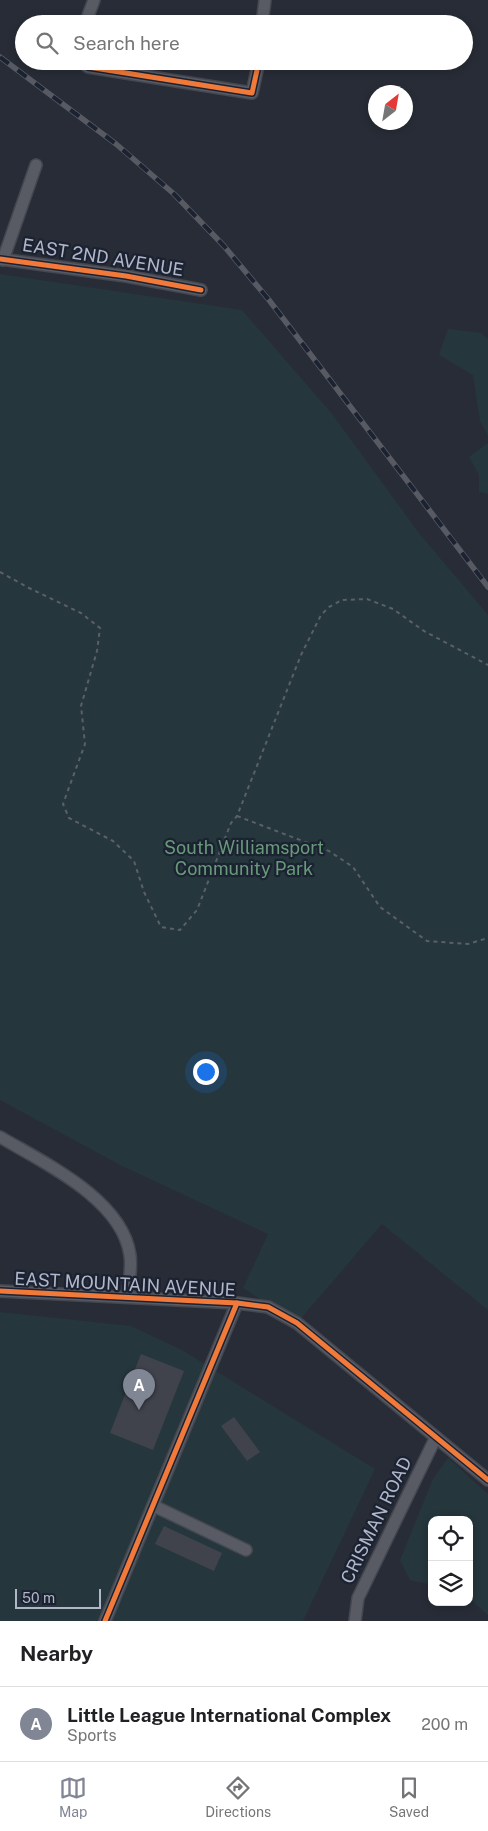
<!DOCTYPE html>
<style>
body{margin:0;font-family:"Public Sans",sans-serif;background:#f6f6f6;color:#202124}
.controls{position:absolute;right:15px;bottom:15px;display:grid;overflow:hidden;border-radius:10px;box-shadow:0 2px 8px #0003}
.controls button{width:45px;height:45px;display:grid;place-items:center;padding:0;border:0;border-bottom:1px solid #e0e0e0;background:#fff;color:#202124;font:25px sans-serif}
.compass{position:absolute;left:368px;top:85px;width:45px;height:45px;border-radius:50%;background:#fff;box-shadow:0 2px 8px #0003;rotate:31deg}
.scale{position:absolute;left:15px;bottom:12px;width:86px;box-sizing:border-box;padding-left:5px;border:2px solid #b1b7c8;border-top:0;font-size:14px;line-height:18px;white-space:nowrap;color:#b1b7c8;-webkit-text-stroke:4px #1b2231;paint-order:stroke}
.you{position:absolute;left:205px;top:1071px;width:18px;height:18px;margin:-12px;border:4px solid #fff;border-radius:50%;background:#1a73e8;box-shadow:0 0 0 8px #1a73e833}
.badge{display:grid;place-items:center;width:32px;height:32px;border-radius:50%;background:#818695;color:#fff;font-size:16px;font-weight:700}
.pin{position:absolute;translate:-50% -41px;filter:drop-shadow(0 1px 2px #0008)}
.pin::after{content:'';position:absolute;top:26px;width:18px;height:15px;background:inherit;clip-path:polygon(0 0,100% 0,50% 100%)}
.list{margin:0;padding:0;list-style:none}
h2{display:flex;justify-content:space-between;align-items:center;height:65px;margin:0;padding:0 20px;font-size:21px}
h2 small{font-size:16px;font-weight:400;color:#757577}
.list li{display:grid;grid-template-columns:32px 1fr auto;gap:15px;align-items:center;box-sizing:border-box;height:75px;padding:0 20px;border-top:1px solid #e0e0e0}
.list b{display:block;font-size:19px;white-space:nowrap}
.list p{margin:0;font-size:16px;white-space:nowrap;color:#757577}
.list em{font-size:16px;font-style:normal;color:#757577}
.icon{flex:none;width:28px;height:28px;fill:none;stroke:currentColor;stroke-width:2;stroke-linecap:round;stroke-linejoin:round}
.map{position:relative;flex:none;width:488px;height:1621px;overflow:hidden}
.search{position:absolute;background:#fff;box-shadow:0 2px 8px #0003;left:15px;right:15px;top:15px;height:55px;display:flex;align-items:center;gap:12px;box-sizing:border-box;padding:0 18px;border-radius:28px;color:#757577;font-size:19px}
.sheet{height:140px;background:#fff}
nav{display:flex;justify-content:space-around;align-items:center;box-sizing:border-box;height:70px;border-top:1px solid #e0e0e0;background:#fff;font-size:14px;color:#757577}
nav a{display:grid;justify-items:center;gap:2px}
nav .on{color:#818695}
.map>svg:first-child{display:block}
</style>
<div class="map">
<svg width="488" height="1621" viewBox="0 0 488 1621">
<rect width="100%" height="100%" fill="#282c36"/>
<!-- green -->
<g fill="#25363c">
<polygon points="0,274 242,310 333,415 419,533 488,615 488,1310 382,1224 297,1323 243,1288 268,1234 120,1165 0,1100"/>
<polygon points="448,329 481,333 488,339 488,436 480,421 473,375 439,355"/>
<polygon points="488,443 488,494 479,492 479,475 469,457"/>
<polygon points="0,1312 131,1326 182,1350 375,1469 303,1621 0,1621"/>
<polygon points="448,1458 488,1494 488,1615 469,1598 469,1520 432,1520 432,1585 410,1580 400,1560 433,1479"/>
</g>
<!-- building -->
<g fill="#40434c">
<polygon points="141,1354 184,1371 153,1450 110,1433"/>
<polygon points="234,1417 260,1452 247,1461 221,1426"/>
<polygon points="164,1526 222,1553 214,1571 155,1544"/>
</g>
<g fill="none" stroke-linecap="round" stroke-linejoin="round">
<!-- minor casing -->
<g stroke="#44474f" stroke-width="14">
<g id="minor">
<polyline points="85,24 94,0"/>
<polyline points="262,24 265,0"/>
<polyline points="81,61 88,67 252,93 259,61"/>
<polyline points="0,259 126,276 201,290"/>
<polyline points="3,260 36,165"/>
<path d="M0,1137C44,1163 122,1199 130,1255C132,1269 129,1283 127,1297"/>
<polyline points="0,1291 237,1303 268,1307 297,1323 488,1480"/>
<polyline points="154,1506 246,1550"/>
<polyline points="105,1621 237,1303"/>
<polyline points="355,1621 358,1598 436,1437"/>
</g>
</g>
<!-- path -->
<g stroke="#5b5f68" stroke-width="2" stroke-dasharray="4 4" stroke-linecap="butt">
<polyline points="0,572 29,588 81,613 100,628 97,651 81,706 85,744 63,804 69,818 113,841 134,861 144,892 161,927 180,930 197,910 231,823 237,816 301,655 321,615 329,607 342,600 367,599 393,609 424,631 488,665"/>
<polyline points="237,816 329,851 353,867 380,907 427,941 468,944 488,938"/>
</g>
<!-- minor -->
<use href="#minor" stroke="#585b64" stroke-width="11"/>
<!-- rail casing -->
<g stroke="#575a62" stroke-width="5.5">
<polyline id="rail" points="0,57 116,144 174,194 224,246 269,300 488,587"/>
</g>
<!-- rail -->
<use href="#rail" stroke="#1b2231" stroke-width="4" stroke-dasharray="11" stroke-linecap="butt"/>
<!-- cycleway casing -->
<g stroke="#1b2231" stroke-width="8">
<g id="cycleway">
<polyline points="81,61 88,67 252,93 259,61"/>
<polyline points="0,259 126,276 201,290"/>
<polyline points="0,1291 237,1303 268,1307 297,1323 488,1480"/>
<polyline points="105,1621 237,1303"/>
</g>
</g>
<!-- cycleway -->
<use href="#cycleway" stroke="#f17a3a" stroke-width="5"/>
</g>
<g text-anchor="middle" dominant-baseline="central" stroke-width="4.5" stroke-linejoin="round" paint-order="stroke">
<!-- street labels -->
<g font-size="18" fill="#b1b7c8" stroke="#1b2231">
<text transform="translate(103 257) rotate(9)">EAST 2ND AVENUE</text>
<text transform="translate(125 1284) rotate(3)">EAST MOUNTAIN AVENUE</text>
<text transform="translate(376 1520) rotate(-64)">CRISMAN ROAD</text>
</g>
<!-- park labels -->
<g font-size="18" fill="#689a79" stroke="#1b2231">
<text x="244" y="847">South Williamsport<tspan x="244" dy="21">Community Park</tspan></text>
</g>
</g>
</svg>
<div class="controls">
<button><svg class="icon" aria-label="locate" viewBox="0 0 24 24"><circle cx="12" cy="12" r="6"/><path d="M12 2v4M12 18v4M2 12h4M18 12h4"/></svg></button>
<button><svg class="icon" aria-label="layers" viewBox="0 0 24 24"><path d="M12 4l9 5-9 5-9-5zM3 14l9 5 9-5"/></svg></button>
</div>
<svg class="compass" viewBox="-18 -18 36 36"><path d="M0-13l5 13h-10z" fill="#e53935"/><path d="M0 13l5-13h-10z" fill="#757577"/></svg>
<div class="scale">50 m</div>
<div class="you"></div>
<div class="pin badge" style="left:139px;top:1410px">A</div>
<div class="search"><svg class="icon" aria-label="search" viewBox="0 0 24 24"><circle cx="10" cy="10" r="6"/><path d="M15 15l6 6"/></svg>Search here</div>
</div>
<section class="sheet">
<h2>Nearby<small></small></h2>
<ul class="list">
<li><span class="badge">A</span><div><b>Little League International Complex</b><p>Sports</p></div><em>200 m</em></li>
</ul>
</section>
<nav>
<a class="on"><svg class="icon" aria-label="map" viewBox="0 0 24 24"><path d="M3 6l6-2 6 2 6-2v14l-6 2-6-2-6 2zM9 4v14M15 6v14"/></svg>Map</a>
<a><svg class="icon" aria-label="directions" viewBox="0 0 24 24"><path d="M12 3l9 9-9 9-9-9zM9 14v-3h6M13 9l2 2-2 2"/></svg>Directions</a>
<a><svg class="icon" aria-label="saved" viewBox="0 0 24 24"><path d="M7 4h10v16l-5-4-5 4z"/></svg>Saved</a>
</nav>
